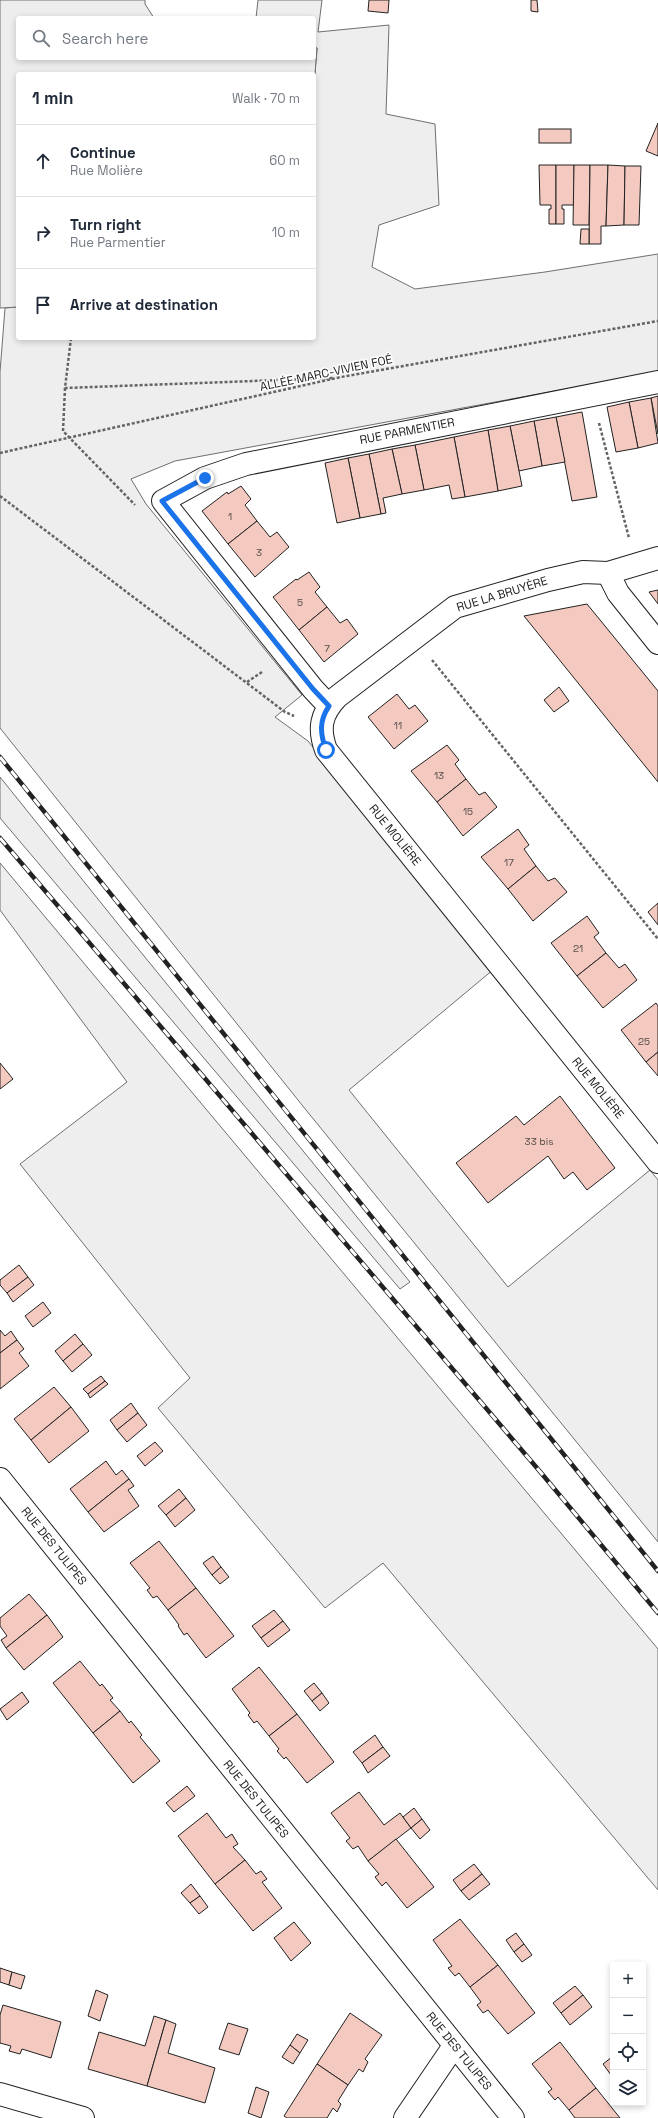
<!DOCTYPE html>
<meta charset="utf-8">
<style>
body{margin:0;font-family:"Space Grotesk",sans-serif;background:#f2f2f3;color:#1f2937}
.controls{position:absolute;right:12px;bottom:12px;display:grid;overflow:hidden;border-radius:4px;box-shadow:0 2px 6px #0003}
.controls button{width:36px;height:36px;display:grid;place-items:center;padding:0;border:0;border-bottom:1px solid #e0e1e3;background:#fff;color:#1f2937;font:20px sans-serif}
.stop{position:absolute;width:12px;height:12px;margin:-9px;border:3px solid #1a73e8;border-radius:50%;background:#fff}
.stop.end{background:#1a73e8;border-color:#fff;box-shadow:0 1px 4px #0008}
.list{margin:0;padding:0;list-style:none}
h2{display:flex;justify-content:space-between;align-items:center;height:52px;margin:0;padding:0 16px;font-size:17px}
h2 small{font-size:13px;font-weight:400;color:#747a83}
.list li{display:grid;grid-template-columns:26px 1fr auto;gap:12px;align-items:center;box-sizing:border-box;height:72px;padding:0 16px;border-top:1px solid #e0e1e3}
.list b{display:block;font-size:15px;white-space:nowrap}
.list p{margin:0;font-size:13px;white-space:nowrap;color:#747a83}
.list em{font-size:13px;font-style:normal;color:#747a83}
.icon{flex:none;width:22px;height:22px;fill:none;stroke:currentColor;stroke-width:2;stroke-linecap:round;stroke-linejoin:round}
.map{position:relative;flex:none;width:658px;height:2118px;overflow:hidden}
.search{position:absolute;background:#fff;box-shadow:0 2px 6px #0003;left:16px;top:16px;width:300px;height:44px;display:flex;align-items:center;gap:10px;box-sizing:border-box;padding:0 14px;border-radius:4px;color:#747a83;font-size:15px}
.panel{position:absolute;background:#fff;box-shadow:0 2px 6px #0003;left:16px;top:72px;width:300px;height:268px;border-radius:4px}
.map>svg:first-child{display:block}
</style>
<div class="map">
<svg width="658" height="2118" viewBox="0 0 658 2118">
<rect width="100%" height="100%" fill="#fff"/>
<!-- green -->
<g fill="#eee" stroke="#6f6f6f">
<polygon points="258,0 322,0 318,32 389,25 386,114 435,124 439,205 379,225 372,267 415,289 545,272 658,254 658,372 175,461 131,479 146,504 302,695 275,717 308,741 494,969 349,1090 508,1287 650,1170 658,1180 658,1542 306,1110 0,728 0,372 5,308 18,307 18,338 314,338 314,86 317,48 314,48 314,18 256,18"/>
<polygon points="0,777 122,929 410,1282 400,1289 0,818"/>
<polygon points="0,863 658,1649 658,1890 383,1563 325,1608 158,1408 190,1378 20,1164 127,1082 0,910"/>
</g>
<!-- parking -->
<polygon fill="#ededed" stroke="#6f6f6f" points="0,0 145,0 145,4 154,18 18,18 18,58 314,58 314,48 317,48 314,86 314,74 18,74 18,307 0,308"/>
<!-- building -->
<g fill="#f3c9c0" stroke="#222">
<polygon points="369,0 389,0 388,13 368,11"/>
<polygon points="531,0 537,0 538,12 531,11"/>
<polygon points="658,123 658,156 646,151"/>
<rect x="539" y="129" width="32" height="14"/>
<polygon points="539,165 556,165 556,224 549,224 549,209 551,209 551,205 540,205"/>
<polygon points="556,165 574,165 574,205 562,205 562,209 564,209 564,224 556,224"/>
<polygon points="574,165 590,165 589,225 573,225"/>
<polygon points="590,165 608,165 606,226 601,226 601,244 589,244"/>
<polygon points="608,165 625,166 624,225 606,226"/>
<polygon points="625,166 641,166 639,225 624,225"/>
<polygon points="581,229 589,229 589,244 580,244"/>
<polygon points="658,396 658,434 651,398"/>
<polygon points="651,398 658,443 638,448 629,402"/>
<polygon points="629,402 638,448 616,452 607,407"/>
<polygon points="582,412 597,497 572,501 556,417"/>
<polygon points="556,417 565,462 542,466 534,421"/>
<polygon points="534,421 542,466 519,471 510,426"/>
<polygon points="510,426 522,486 498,491 488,430"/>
<polygon points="488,430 498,491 465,497 454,437"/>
<polygon points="454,437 465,497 452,499 449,485 424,490 415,445"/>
<polygon points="415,445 424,490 402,494 392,449"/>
<polygon points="392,449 402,494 383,498 386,513 381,514 369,454"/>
<polygon points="369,454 381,514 360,518 348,458"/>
<polygon points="348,458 360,518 337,523 325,463"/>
<polygon points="241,486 251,499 245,505 257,521 228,544 202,511 227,492 228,494"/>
<polygon points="257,521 270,537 277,532 289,547 255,577 228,544"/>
<polygon points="309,572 320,587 315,592 327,607 299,630 273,597 296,579 297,580"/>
<polygon points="658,590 658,604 649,592"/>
<polygon points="587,604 658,691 658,782 524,616"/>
<polygon points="327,607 340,623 347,619 358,634 324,662 299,630"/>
<polygon points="559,687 569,701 554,712 544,700"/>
<polygon points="397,694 409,709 415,705 428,721 394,749 368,717"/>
<polygon points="447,745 459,760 455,764 466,779 437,802 411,771"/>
<polygon points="466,779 479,795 485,792 497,807 463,836 437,802"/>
<polygon points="518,829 529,845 524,849 536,866 508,889 481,857"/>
<polygon points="536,866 548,881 555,878 567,892 533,921 508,889"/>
<polygon points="658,903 658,925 648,912"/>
<polygon points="587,916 599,933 594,937 606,953 577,976 551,943"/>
<polygon points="606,953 619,968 625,964 637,980 603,1008 577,976"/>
<polygon points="656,1003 658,1006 658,1052 646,1062 621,1030"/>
<polygon points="658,1052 658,1076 646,1062"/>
<polygon points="0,1063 13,1079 0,1089"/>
<polygon points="560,1096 615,1168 587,1190 573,1172 564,1179 548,1156 488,1203 456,1163 516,1116 524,1125"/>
<polygon points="19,1265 28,1277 7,1293 0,1285 0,1280"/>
<polygon points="28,1277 34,1285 13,1302 7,1293"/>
<polygon points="43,1302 51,1313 33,1327 25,1316"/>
<polygon points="0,1330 5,1336 11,1331 17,1340 0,1353"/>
<polygon points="75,1334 83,1344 63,1361 55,1351"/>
<polygon points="17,1340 24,1349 19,1353 29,1366 0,1389 0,1353"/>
<polygon points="83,1344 92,1355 72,1372 63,1361"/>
<polygon points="101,1376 105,1381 88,1394 83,1389"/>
<polygon points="105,1381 108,1384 90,1398 88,1394"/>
<polygon points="54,1387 71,1407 31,1440 14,1419"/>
<polygon points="131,1403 138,1413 117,1430 110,1420"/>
<polygon points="71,1407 89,1431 49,1463 31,1440"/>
<polygon points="138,1413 147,1425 127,1442 117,1430"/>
<polygon points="155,1442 163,1451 145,1466 137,1456"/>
<polygon points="106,1461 116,1475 122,1470 129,1479 88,1512 70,1489"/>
<polygon points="129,1479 134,1486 128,1490 139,1506 104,1532 88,1512"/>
<polygon points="179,1489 186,1498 166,1515 158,1506"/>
<polygon points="186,1498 195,1510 175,1527 166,1515"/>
<polygon points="159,1541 196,1588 168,1610 157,1596 153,1598 147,1590 150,1588 130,1563"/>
<polygon points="213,1556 221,1567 212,1575 203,1563"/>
<polygon points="221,1567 229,1577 220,1584 212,1575"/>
<polygon points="196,1588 234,1636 206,1658 187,1633 184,1635 178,1626 179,1625 168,1610"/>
<polygon points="29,1594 47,1615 6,1648 1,1640 7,1636 0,1626 0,1618"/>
<polygon points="274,1610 283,1621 261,1638 252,1626"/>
<polygon points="47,1615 63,1637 24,1670 6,1648"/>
<polygon points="283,1621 290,1630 268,1647 261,1638"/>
<polygon points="80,1661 100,1686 102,1684 113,1698 110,1700 120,1711 93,1733 53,1683"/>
<polygon points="259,1667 297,1714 269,1736 257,1721 254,1723 248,1715 250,1713 232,1689"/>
<polygon points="314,1683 322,1693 312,1701 304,1691"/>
<polygon points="22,1692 29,1702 7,1720 0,1709"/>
<polygon points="322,1693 329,1703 320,1711 312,1701"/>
<polygon points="120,1711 129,1723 131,1721 142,1735 140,1737 160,1761 133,1783 93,1733"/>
<polygon points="297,1714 334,1762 307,1783 286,1757 284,1759 277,1751 279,1749 269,1736"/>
<polygon points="375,1735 383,1747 362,1763 353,1752"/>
<polygon points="383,1747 390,1756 368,1773 362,1763"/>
<polygon points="187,1786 195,1796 174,1812 166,1803"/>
<polygon points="359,1792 384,1825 400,1813 411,1828 368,1861 358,1846 353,1849 346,1841 350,1838 331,1813"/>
<polygon points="414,1808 422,1819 411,1828 403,1817"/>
<polygon points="207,1813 226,1838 232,1834 238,1844 233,1847 245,1860 215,1884 178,1836"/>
<polygon points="422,1819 430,1830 420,1839 411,1828"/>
<polygon points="396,1839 434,1887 407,1908 386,1882 382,1886 375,1877 379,1874 368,1861"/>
<polygon points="245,1860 256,1874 261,1871 267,1879 262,1882 282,1908 253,1931 215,1884"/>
<polygon points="474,1864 482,1874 461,1891 453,1880"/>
<polygon points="482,1874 490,1884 469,1900 461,1891"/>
<polygon points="191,1884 200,1896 190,1903 181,1893"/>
<polygon points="200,1896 208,1907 199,1914 190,1903"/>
<polygon points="460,1919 498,1965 470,1987 459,1973 455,1976 448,1968 452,1966 433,1940"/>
<polygon points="294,1922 311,1943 291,1961 274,1938"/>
<polygon points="516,1933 524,1944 514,1952 506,1940"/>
<polygon points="524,1944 532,1955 522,1962 514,1952"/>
<polygon points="498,1965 535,2013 508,2034 488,2010 483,2013 477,2005 481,2002 470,1987"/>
<polygon points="0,1968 12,1972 9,1985 0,1982"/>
<polygon points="12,1972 25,1976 21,1989 9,1985"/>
<polygon points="575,1986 583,1995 561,2013 553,2003"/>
<polygon points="96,1990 108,1995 100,2021 88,2016"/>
<polygon points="583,1995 592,2007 570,2025 561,2013"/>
<polygon points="3,2005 61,2022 51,2058 22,2049 20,2054 9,2051 11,2046 0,2043 0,2015"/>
<polygon points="350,2013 382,2035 365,2059 368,2062 363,2072 359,2069 348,2085 317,2064"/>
<polygon points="154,2016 166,2020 147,2086 88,2069 99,2032 145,2046"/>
<polygon points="166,2020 176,2024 168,2053 215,2068 205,2103 147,2086"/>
<polygon points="228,2023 248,2029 239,2055 219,2049"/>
<polygon points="297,2034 308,2040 300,2053 290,2045"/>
<polygon points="560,2042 596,2088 569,2110 558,2097 555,2100 548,2092 552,2089 532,2064"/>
<polygon points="290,2045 300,2053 293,2064 282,2057"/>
<polygon points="612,2057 613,2074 611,2075 603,2064"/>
<polygon points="317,2064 348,2085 338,2101 341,2104 337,2112 333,2108 327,2118 287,2118 284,2116"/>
<polygon points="256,2087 269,2092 261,2118 248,2113"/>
<polygon points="596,2088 620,2118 575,2118 569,2110"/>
</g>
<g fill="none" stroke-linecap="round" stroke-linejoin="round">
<!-- minor casing -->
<g stroke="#222" stroke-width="24">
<g id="minor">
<path d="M658,558L608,573L583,572L548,580L455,607L337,697C321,714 318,728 326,750L658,1162"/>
<polyline points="608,573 618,593 658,643"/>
<polyline points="329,706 313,689 163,501 205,478 246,464 658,382"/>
<polyline points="0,1479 513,2118"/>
<polyline points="0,2094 83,2118"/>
<polyline points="405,2118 454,2046"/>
</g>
</g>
<!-- path -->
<g stroke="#646464" stroke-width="2.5" stroke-dasharray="3 2" stroke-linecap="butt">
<polyline points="71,338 65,388 334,378"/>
<polyline points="65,388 63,431 135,505"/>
<polyline points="599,423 629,538"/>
<polyline points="0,453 341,377 658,321"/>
<polyline points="0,496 285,712 294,716"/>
<polyline points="432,660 658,939"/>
<polyline points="247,682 262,672"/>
</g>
<!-- minor -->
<use href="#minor" stroke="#fff" stroke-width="22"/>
<!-- rail casing -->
<g stroke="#222" stroke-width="4.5">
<g id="rail">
<polyline points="0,757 658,1571"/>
<polyline points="0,838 537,1468 658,1613"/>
</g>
</g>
<!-- rail -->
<use href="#rail" stroke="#fff" stroke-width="3" stroke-dasharray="9" stroke-linecap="butt"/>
</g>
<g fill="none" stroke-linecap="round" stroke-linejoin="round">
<!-- route -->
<path stroke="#1a73e8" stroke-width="5" d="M205,478L162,501L313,689L329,706C319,721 320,733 326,750"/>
</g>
<g text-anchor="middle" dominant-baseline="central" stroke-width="3" stroke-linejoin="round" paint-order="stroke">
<!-- number labels -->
<g font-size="10" fill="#564c4a">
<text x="230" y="516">1</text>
<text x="259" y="552">3</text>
<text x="300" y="602">5</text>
<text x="327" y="648">7</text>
<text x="398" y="725">11</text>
<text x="439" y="775">13</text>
<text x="468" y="811">15</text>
<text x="509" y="862">17</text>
<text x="578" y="948">21</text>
<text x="644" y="1041">25</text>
<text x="539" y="1141">33 bis</text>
</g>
<!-- street labels -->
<g font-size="12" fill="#222" stroke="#fff">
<text transform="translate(326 373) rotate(-12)">ALLÉE MARC-VIVIEN FOÉ</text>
<text transform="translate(407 431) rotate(-11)">RUE PARMENTIER</text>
<text transform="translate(502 594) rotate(-17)">RUE LA BRUYÈRE</text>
<text transform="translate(395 835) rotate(51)">RUE MOLIÈRE</text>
<text transform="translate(598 1088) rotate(51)">RUE MOLIÈRE</text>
<text transform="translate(54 1546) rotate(51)">RUE DES TULIPES</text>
<text transform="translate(256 1799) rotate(51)">RUE DES TULIPES</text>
<text transform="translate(459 2051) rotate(51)">RUE DES TULIPES</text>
</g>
</g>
</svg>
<div class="controls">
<button>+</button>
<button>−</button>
<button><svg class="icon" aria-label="locate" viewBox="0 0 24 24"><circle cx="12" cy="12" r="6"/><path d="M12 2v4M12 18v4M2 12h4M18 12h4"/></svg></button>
<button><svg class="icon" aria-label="layers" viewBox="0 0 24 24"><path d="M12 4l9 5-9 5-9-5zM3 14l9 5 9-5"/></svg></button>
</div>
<div class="stop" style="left:326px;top:750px"></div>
<div class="stop end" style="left:205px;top:478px"></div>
<div class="search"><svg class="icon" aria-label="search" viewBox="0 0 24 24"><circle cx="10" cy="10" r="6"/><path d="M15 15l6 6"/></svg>Search here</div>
<section class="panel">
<h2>1 min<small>Walk · 70 m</small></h2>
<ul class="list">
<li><svg class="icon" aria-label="ahead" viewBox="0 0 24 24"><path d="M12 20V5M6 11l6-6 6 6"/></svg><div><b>Continue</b><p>Rue Molière</p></div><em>60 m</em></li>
<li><svg class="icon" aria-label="right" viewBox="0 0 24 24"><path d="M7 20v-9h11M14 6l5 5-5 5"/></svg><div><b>Turn right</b><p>Rue Parmentier</p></div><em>10 m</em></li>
<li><svg class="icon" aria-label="arrive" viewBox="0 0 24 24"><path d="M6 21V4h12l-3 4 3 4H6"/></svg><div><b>Arrive at destination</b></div></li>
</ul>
</section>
</div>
